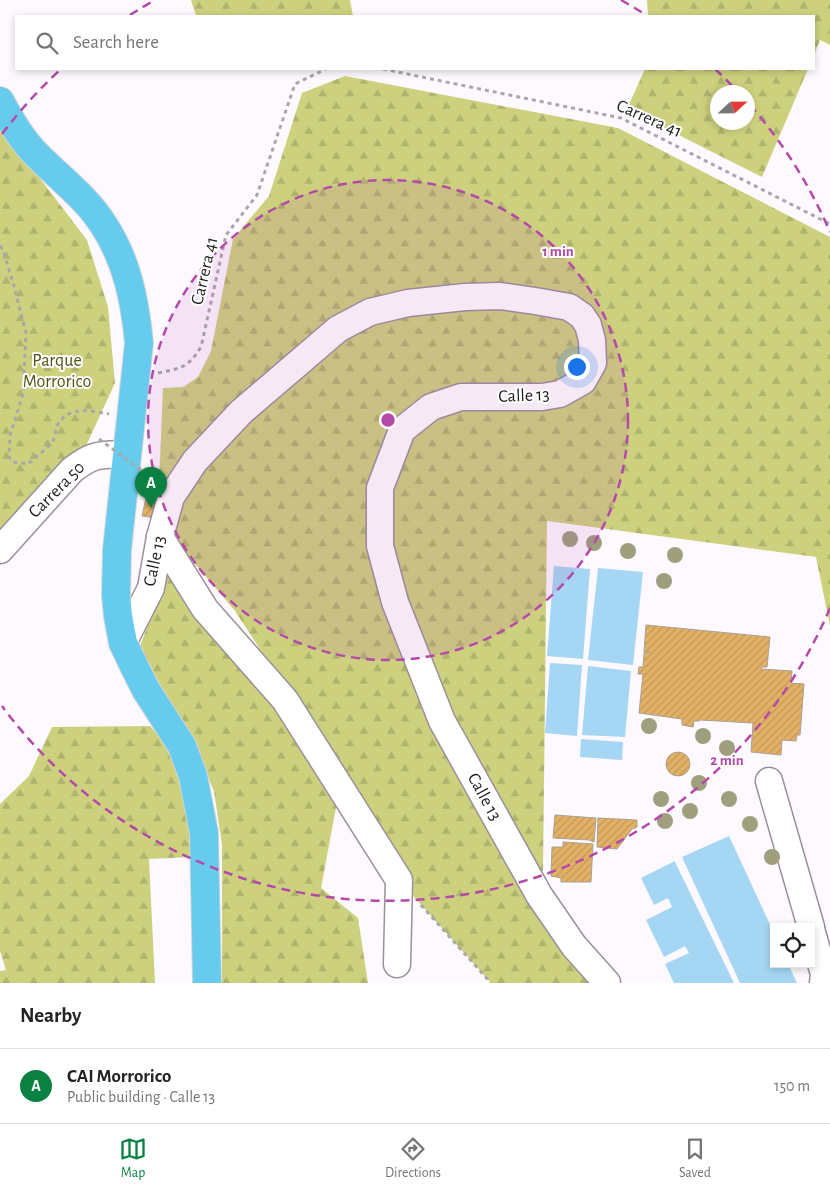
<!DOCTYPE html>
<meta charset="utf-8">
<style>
body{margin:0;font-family:"Alegreya Sans",sans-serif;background:#f6f6f6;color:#222}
.controls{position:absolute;right:15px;bottom:15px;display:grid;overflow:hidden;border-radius:0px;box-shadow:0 2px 8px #0003}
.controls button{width:45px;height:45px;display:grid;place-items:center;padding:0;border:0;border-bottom:1px solid #e0e0e0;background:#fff;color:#222;font:25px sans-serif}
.compass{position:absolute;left:710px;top:85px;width:45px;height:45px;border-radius:50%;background:#fff;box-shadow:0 2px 8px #0003;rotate:68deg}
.you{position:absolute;left:576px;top:366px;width:18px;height:18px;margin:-12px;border:4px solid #fff;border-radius:50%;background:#1a73e8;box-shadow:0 0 0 8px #1a73e833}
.badge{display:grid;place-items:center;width:32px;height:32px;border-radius:50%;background:#0b8043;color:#fff;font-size:16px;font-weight:700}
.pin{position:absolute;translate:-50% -41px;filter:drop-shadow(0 1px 2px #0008)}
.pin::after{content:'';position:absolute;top:26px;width:18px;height:15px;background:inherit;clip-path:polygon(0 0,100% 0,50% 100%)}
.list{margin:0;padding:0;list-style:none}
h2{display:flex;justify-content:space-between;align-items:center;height:65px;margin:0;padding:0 20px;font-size:21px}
h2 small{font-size:16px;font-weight:400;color:#767676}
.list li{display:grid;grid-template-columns:32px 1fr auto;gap:15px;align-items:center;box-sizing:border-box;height:75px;padding:0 20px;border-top:1px solid #e0e0e0}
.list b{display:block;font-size:19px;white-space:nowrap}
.list p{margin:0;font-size:16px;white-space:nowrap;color:#767676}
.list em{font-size:16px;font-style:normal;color:#767676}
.icon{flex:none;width:28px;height:28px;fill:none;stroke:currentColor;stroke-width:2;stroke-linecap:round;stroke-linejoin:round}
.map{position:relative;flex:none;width:830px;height:983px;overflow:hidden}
.search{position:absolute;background:#fff;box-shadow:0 2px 8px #0003;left:15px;right:15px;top:15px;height:55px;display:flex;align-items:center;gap:12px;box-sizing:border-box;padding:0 18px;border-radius:0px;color:#767676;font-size:19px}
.sheet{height:140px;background:#fff}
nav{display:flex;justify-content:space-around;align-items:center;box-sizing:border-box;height:70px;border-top:1px solid #e0e0e0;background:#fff;font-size:14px;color:#767676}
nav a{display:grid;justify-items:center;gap:2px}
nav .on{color:#0b8043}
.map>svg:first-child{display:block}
</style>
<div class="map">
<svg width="830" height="983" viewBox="0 0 830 983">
<defs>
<pattern id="forest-firs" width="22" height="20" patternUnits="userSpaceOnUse" patternTransform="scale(1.25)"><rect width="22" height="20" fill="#cdd17e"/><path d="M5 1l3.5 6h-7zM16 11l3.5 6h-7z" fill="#b0b36d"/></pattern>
<pattern id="building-hatch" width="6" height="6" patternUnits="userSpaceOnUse" patternTransform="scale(1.25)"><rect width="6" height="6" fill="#e2b166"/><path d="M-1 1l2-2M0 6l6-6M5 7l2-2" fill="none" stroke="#c29858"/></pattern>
</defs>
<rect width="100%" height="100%" fill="#fdf9fe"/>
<!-- forest -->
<g fill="url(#forest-firs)" fill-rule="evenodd">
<polygon points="191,0 350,0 353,16 196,16"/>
<polygon points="647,0 830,0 830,45 820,40 814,55 814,16 648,16"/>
<path d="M645,69H808L762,177L627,109ZM718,92H748V122H718Z"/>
<polygon points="345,76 618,128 830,237 830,626 816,557 547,521 543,871 511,866 594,983 491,983 399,880 406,872 235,611 178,544 159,482 163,388 183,387 198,377 211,351 233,239 269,196 302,93"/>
<polygon points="0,126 87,240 108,307 115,383 85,448 0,535"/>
<polygon points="168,568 261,683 338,797 321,888 358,918 368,983 222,983 222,845 214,791 187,729 138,652"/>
<path d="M150,726C190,768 188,802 191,857L149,859L155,983H0V971L6,970L0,951V804L29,776L52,727Z"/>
</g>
<!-- water -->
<g fill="#a5d6f4">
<polygon points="554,566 590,569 583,659 547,656"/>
<polygon points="598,568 643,572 633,665 588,660"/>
<polygon points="550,663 582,665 577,736 545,733"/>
<polygon points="588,666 631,671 625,737 582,735"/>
<polygon points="581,739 623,742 622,760 580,757"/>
<polygon points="729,836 774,933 774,964 788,964 797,983 740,983 682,857"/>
<polygon points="675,861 675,862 734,983 674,983 665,964 689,953 685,946 664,957 646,920 672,907 668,898 654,905 641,878"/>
</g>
<!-- building -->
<g fill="url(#building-hatch)" stroke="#a9a094">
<polygon points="146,498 160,501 157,518 142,516"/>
<polygon points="646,625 770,637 767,667 762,667 761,669 792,671 791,683 804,684 800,735 797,735 796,741 782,740 781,755 751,752 753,723 700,720 699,721 694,721 693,727 682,725 682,719 639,713 643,674 638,674 639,667 643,667 644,653 650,652 644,652"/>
<circle cx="678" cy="764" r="12"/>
<polygon points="555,815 596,818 594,842 589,840 553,838"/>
<polygon points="598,818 637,820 637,827 632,829 617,849 597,847"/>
<polygon points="563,842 593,844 591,882 561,882 561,878 551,876 552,847 563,847"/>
</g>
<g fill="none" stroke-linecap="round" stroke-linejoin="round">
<!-- minor casing -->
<g stroke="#9a909b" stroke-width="29">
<g id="minor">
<polyline points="160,537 205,609 285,700 399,880 397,964"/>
<path d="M0,550L72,470C94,453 100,455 127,454"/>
<polyline points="123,643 151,588 160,537 171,497 195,461 241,412 338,329 370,312 408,303 465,297 500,296 535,301 569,307 582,316 588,325 592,340 593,363 583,381 560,394 542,397 461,397 431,407 402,430 380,488 380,546 395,602 442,721 539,895 574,946 607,983"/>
<polyline points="769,781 811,927"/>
<polyline points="811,929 824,974 823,983"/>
</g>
</g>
<!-- highway casing -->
<g stroke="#d7d6d7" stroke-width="30">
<path id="highway" d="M0,101C10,120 20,137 34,152C57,176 85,196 103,224C127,260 135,301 139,343L117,550L116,595L118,616L123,643L134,666L146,690L182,746L193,776L204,833L207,983"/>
</g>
<!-- path -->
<g stroke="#aaa6aa" stroke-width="3" stroke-dasharray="4 4" stroke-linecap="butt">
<polyline points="383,69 621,118 830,224"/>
<path d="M0,246L3,250L14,286L26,333L23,394L10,436L9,457L13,462L28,464C35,457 46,450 52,442C56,437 55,429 58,424C70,405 91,411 109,414"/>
<path d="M158,373C181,368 188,368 201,347L226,235L257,195L295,84L326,69"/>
<polyline points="421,905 491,983"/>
</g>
<!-- minor -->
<use href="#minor" stroke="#fff" stroke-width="26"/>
<!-- highway -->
<use href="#highway" stroke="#67cbed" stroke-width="28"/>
<!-- path-bridge -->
<polyline stroke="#aaa6aa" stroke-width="3" stroke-dasharray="4 4" stroke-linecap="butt" points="99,439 149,476"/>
</g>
<!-- trees -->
<g fill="#9f9e7d">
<circle cx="570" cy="539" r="8"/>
<circle cx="594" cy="543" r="8"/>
<circle cx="628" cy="551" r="8"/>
<circle cx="675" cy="555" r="8"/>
<circle cx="664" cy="581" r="8"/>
<circle cx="649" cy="726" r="8"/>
<circle cx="703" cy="736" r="8"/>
<circle cx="727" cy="748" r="8"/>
<circle cx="699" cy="783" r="8"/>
<circle cx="661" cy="799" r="8"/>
<circle cx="729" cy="799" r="8"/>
<circle cx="690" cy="811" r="8"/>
<circle cx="665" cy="821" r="8"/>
<circle cx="750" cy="824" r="8"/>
<circle cx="772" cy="857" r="8"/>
</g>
<!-- distance rings -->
<circle cx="388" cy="420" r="240" fill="#b449a9" fill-opacity=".12"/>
<g fill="none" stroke="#b449a9" stroke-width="2.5" stroke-dasharray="9 6">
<circle cx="388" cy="420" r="240"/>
<path d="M830 608A480 480 0 0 1 2 706M2 134A480 480 0 0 1 61 69M130 15A480 480 0 0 1 155 0M621 0A480 480 0 0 1 646 15M715 69A480 480 0 0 1 736 90M750 105A480 480 0 0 1 830 232"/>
</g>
<g text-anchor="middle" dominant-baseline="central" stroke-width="4" stroke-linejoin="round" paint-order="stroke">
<!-- street labels -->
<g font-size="18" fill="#211d21" stroke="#fff">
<text transform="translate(649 119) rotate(24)">Carrera 41</text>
<text transform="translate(205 271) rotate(-77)">Carrera 41</text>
<text transform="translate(524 396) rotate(-2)">Calle 13</text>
<text transform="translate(57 490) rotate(-45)">Carrera 50</text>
<text transform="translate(155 561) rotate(-78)">Calle 13</text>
<text transform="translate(484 797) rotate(61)">Calle 13</text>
</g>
<!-- park labels -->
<g font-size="18" fill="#525413" stroke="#fff">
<text x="57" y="361">Parque<tspan x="57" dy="21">Morrorico</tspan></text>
</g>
</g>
<circle cx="388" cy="420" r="8" fill="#b449a9" stroke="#fff" stroke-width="2.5"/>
<g font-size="15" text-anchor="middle" font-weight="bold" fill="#b449a9" stroke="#fff" stroke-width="4" stroke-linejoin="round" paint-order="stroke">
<text x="558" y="256">1 min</text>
<text x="727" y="765">2 min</text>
</g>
</svg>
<div class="controls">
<button><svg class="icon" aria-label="locate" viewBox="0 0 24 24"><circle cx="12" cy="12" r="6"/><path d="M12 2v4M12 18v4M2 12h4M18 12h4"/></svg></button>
</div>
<svg class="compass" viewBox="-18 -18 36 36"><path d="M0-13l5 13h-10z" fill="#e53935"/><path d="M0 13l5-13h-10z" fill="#767676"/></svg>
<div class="you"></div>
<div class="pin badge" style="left:151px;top:508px">A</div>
<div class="search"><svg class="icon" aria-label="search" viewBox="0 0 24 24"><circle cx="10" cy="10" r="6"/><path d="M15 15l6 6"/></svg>Search here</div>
</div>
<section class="sheet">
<h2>Nearby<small></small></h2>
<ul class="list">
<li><span class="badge">A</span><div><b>CAI Morrorico</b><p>Public building · Calle 13</p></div><em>150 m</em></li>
</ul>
</section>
<nav>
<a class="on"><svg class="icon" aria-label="map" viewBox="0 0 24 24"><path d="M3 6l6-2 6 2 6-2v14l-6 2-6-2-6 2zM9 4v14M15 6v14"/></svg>Map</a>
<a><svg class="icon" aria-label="directions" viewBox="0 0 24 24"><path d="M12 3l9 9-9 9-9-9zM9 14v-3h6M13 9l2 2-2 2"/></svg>Directions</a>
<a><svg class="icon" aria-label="saved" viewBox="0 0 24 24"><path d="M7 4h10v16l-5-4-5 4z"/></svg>Saved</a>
</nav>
